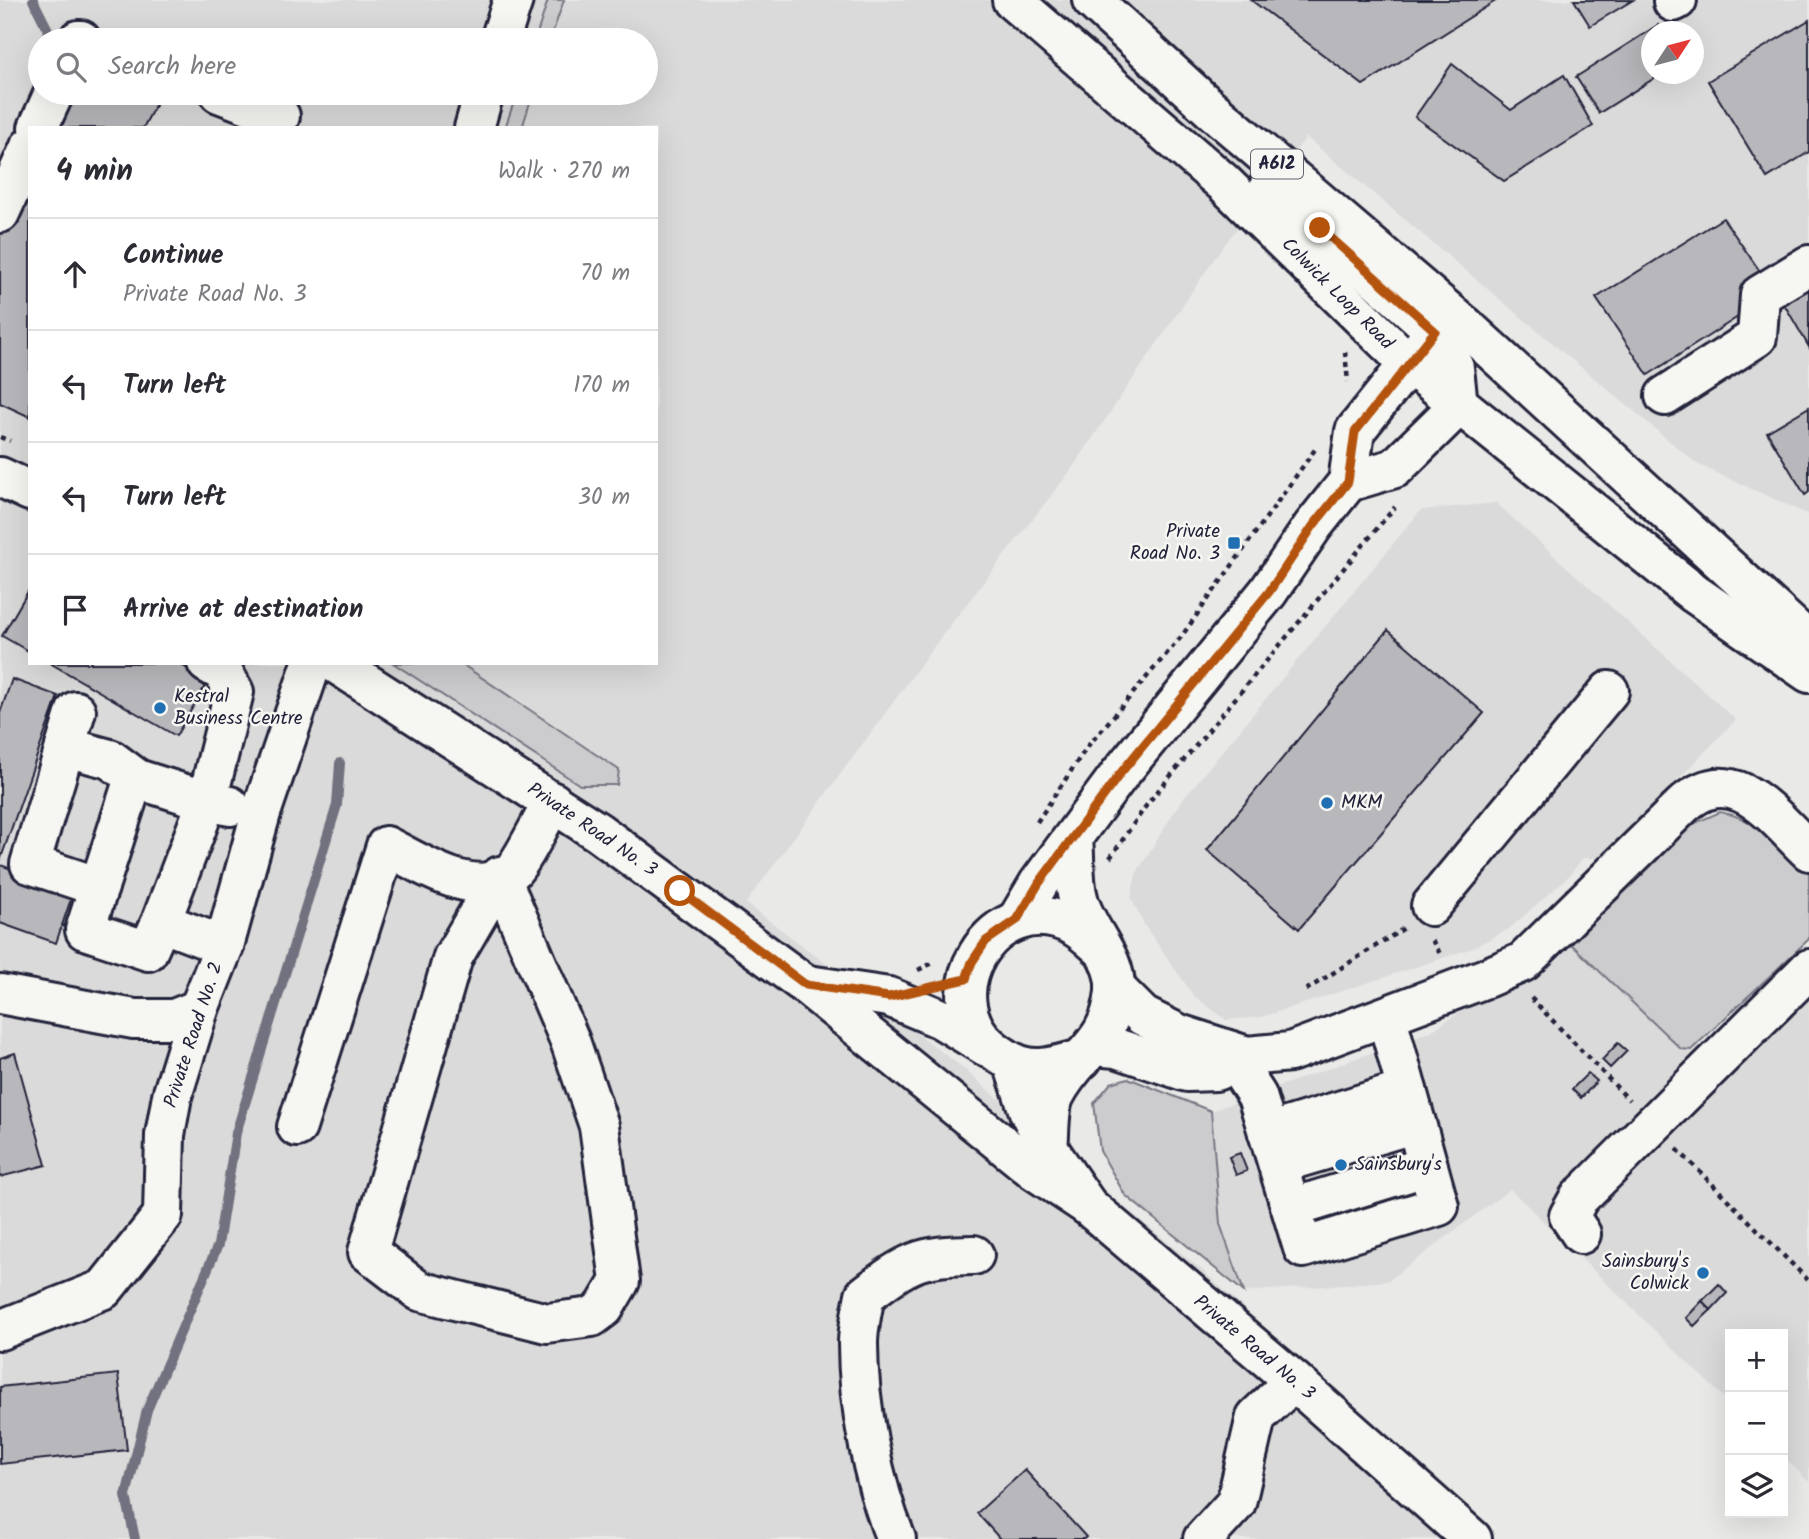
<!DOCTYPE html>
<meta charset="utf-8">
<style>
body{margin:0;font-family:Kalam,sans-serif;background:#f2f2f3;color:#2b2b33}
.controls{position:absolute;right:21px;bottom:21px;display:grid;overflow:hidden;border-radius:0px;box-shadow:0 7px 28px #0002}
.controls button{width:63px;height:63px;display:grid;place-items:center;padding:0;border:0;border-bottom:2px solid #e1e1e2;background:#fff;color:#2b2b33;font:35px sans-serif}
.compass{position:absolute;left:1641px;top:21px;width:63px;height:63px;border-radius:50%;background:#fff;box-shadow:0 7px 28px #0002;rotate:54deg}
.stop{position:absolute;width:21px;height:21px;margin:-16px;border:5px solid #b45309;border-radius:50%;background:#fff}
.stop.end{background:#b45309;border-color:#fff;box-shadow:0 2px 7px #0008}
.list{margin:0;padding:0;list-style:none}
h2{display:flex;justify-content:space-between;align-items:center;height:91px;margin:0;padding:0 28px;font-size:30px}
h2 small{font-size:23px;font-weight:400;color:#7c7c81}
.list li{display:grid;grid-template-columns:46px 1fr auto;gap:21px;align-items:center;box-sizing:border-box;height:112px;padding:0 28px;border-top:2px solid #e1e1e2}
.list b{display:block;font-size:26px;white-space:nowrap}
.list p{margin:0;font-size:23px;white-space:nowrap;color:#7c7c81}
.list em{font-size:23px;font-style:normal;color:#7c7c81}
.icon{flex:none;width:38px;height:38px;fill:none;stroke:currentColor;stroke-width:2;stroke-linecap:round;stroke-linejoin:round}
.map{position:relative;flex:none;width:1809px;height:1539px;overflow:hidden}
.search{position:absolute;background:#fff;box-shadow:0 7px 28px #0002;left:28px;top:28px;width:630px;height:77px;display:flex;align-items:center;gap:18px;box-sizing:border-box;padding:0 24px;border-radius:38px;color:#7c7c81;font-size:26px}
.panel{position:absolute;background:#fff;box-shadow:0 7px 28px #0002;left:28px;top:126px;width:630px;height:539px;border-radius:0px}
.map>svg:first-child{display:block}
</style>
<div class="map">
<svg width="1809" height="1539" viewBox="0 0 1809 1539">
<rect width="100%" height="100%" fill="#e9e9e7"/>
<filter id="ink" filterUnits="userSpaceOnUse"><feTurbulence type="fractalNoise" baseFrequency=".0143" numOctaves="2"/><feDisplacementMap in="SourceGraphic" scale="14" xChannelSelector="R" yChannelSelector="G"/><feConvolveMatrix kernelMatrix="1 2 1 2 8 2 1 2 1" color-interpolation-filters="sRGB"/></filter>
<g filter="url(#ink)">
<!-- built -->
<g fill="#dadada" fill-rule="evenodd">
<path d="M0,0H1809V515L1697,464L1306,137L1219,252L1071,470L941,637L746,903L963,1068L1118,1202L1202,1270L1494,1539H0ZM1652,32H1694V74H1652ZM40,40H646V93H40ZM30,128H656V663H30Z"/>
<polygon points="1496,503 1736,720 1601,858 1583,858 1568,877 1509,929 1472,948 1413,968 1262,1017 1226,1020 1193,995 1145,926 1131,898 1136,874 1179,804 1421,510"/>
<polygon points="1580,931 1708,1054 1809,953 1809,1482 1783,1456 1783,1334 1730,1334 1730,1404 1510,1189 1388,1281 1244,1292 1220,1224 1211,1111 1431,1031"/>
</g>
<!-- green -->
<g fill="#ccccce" stroke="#777784" stroke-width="2">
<polygon points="548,0 564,0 550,40 535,40"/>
<polygon points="517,93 533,93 522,128 505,128"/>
<polygon points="393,663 460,663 619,770 617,785 580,785"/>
<path d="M1720,812C1759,819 1782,845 1809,872V939L1691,1050L1681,1049L1570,943L1686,827Z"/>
<polygon points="1128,1078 1211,1111 1220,1224 1244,1292 1125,1195 1100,1151 1094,1103 1111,1083"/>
</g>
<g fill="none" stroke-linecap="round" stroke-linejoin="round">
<!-- stream -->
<g stroke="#71717f" stroke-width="10">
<polyline points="33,0 53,40"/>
<polyline points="135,1539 126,1496 147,1410 218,1245 236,1133 337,805 340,763"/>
</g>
</g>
<!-- building -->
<g fill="#b8b8bc" stroke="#22223b" stroke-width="2">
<polygon points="1251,0 1497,0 1363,85"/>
<polygon points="1574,0 1633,0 1590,26"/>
<polygon points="1809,20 1809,152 1767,178 1708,81"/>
<polygon points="1658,25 1662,32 1652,32 1652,74 1661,74 1599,113 1576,77"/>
<polygon points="1452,64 1511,110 1564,75 1593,126 1504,181 1415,117"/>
<polygon points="63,93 159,93 161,94 143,128 45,128"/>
<polygon points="28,180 30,180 30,417 0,403 0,234"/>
<polygon points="1723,218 1775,293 1648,375 1596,298"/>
<polygon points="1809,290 1809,347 1784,304"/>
<polygon points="1809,407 1809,492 1805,495 1767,432"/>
<polygon points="30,588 30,652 2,636"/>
<polygon points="1388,630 1484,713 1299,929 1207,850"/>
<polygon points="50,663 178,663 208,681 176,736"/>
<polygon points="12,679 58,696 0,861 0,713"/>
<polygon points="0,865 74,890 56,943 0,923"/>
<polygon points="1618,1043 1627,1051 1610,1068 1602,1060"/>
<polygon points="15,1053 46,1165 0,1177 0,1058"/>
<polygon points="1588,1073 1597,1081 1581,1098 1572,1089"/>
<polygon points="1240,1153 1247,1171 1236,1175 1229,1157"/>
<polygon points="1719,1284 1727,1293 1711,1310 1702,1301"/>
<polygon points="1702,1301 1711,1310 1694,1326 1686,1318"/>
<polygon points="118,1374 127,1450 0,1464 0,1387"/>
<polygon points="1025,1470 1086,1537 1084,1539 1000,1539 977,1513"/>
</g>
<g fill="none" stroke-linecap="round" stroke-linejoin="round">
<!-- minor casing -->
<g stroke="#22223b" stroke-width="44">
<g id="minor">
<polyline points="1673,2 1677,0"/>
<polyline points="78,40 81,40"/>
<polyline points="500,40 513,0"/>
<polyline points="219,93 280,116 275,128"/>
<polyline points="38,128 54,93"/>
<polyline points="474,128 484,93"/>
<polyline points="1270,184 1435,331 1454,368 1458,406 1395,468 1348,482"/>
<polyline points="0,213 30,147"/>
<polyline points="1665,396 1757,337 1760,295 1809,265"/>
<polyline points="0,477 30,491"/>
<polyline points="207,663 223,672 234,692 207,801 230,806"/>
<polyline points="335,663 598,832 806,985 1034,1170 1088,1206"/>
<polyline points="76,711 30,864 99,887"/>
<polyline points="65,747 110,759 137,779"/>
<polygon points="500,876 570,1041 599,1126 620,1281 604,1308 592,1317 547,1323 419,1291 368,1252 453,957"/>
<polyline points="1431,906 1609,691"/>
<polyline points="1017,920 1039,883 1119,775 1268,592 1313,526 1348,482 1355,431 1435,331 1465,326"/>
<polyline points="161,922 207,801 134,778 85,930 148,951 161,922 224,946"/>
<polyline points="808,985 889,997 941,1019 987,1047"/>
<polyline points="1115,988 1143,1016 1179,1034 1247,1056"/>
<polyline points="0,994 134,1019 174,1019 199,1009"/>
<path d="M1094,1046L1116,1048L1187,1072L1216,1071L1247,1056L1290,1052L1486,978L1523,962L1683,805C1734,759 1773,817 1809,851"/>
<path d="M1082,1059C1069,1062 1055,1067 1041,1068C1026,1069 1012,1063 1001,1055C920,1004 995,881 1075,927C1084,932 1092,940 1100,947"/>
<polyline points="1235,1062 1257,1096 1303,1248 1439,1206 1387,1018"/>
<polyline points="1013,1063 1029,1112 1048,1148 1088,1206 1294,1381 1472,1539"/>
<path d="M297,1127L386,846C419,862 476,902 511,872C522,863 544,816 553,802"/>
<polyline points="1268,1133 1407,1090"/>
<path d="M1048,1148C1050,1133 1048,1109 1055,1095C1077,1052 1109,1047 1115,992C1118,958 1085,929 1078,898C1073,880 1075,858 1073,839"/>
<polyline points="1278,1164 1416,1123"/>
<polyline points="1292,1208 1428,1166"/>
<polyline points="1581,1234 1569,1216 1579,1198 1809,969"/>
<polyline points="0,1330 104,1289 163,1215 165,1135 172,1096 199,1009 224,946 261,813 312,663"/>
<path d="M896,1539C873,1483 858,1404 858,1344C858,1328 862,1311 865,1295C908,1262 919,1255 974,1255"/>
<polyline points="1203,1539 1236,1503 1256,1417 1294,1381"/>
</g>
</g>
<!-- major casing -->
<g stroke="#22223b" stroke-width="44">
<g id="major">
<polyline points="1012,0 1224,183 1408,363 1695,594 1809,673"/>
<polyline points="1092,0 1211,109 1465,326 1809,642"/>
</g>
</g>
<!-- path -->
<g stroke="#22223b" stroke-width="4.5" stroke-dasharray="5 5" stroke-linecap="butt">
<polyline points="1345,352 1348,382"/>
<polyline points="0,437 10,441"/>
<polyline points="1037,822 1087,747 1181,637 1316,448"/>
<polyline points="1110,858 1148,803 1395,507"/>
<polyline points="1432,940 1442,957"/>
<polyline points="918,970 935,962"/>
<polyline points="1306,990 1406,927"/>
<polyline points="1531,998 1629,1100"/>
<polyline points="1677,1149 1809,1281"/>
</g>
<!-- minor -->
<use href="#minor" stroke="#f6f6f2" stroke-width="38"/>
<!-- major -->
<use href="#major" stroke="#f6f6f2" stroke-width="38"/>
</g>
</g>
<g fill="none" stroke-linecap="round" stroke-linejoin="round" filter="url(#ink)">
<!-- route -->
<polyline stroke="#b45309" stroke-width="9" points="680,891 806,985 889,997 966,979 972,962 986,941 1017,920 1039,883 1119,775 1269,592 1313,526 1348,482 1355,432 1435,331 1320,228"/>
</g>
<!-- markers -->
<g fill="#1f6fb2" stroke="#f6f6f2" stroke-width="2.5">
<rect x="1227" y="536" width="14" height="14" rx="3.5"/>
<circle cx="160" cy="708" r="7"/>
<circle cx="1327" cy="803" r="7"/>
<circle cx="1341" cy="1165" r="7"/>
<circle cx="1703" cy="1273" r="7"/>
</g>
<g text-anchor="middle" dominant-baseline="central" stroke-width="5" stroke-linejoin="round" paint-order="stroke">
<!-- shield labels -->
<rect fill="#f6f6f2" stroke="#626272" stroke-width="2" x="1251" y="149.5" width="52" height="29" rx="5"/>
<g font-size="18" font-weight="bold" fill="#22223b">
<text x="1277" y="164">A612</text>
</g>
<!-- street labels -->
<g font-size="19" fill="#22223b" stroke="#f6f6f2">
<text transform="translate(1337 294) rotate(45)">Colwick Loop Road</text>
<text transform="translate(592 830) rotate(34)">Private Road No. 3</text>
<text transform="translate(194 1035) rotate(-72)">Private Road No. 2</text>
<text transform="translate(1254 1348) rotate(40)">Private Road No. 3</text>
</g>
<!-- poi labels -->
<g font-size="19" fill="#22223b" stroke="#f6f6f2" text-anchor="start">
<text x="1220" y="532" text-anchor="end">Private<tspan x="1220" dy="22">Road No. 3</tspan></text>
<text x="174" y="697">Kestral<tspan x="174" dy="22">Business Centre</tspan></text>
<text x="1341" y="803">MKM</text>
<text x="1355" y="1165">Sainsbury's</text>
<text x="1689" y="1262" text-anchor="end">Sainsbury's<tspan x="1689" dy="22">Colwick</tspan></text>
</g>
</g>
</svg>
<div class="controls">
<button>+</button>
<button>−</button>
<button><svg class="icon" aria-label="layers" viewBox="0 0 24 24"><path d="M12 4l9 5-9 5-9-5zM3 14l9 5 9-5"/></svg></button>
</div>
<svg class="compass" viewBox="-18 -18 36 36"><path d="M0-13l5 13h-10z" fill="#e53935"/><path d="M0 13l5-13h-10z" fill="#7c7c81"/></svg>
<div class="stop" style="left:680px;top:891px"></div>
<div class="stop end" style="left:1320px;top:228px"></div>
<div class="search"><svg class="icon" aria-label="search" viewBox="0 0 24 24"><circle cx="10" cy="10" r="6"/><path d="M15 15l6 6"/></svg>Search here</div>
<section class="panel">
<h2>4 min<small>Walk · 270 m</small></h2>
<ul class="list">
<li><svg class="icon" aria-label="ahead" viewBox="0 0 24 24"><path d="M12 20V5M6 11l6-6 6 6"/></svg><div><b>Continue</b><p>Private Road No. 3</p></div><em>70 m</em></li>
<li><svg class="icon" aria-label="left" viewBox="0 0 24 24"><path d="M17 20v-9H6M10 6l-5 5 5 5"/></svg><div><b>Turn left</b></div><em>170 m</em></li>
<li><svg class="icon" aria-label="left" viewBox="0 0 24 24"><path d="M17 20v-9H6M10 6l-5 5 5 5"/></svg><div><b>Turn left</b></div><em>30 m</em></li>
<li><svg class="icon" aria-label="arrive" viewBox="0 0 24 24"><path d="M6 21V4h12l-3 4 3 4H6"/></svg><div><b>Arrive at destination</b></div></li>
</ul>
</section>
</div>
